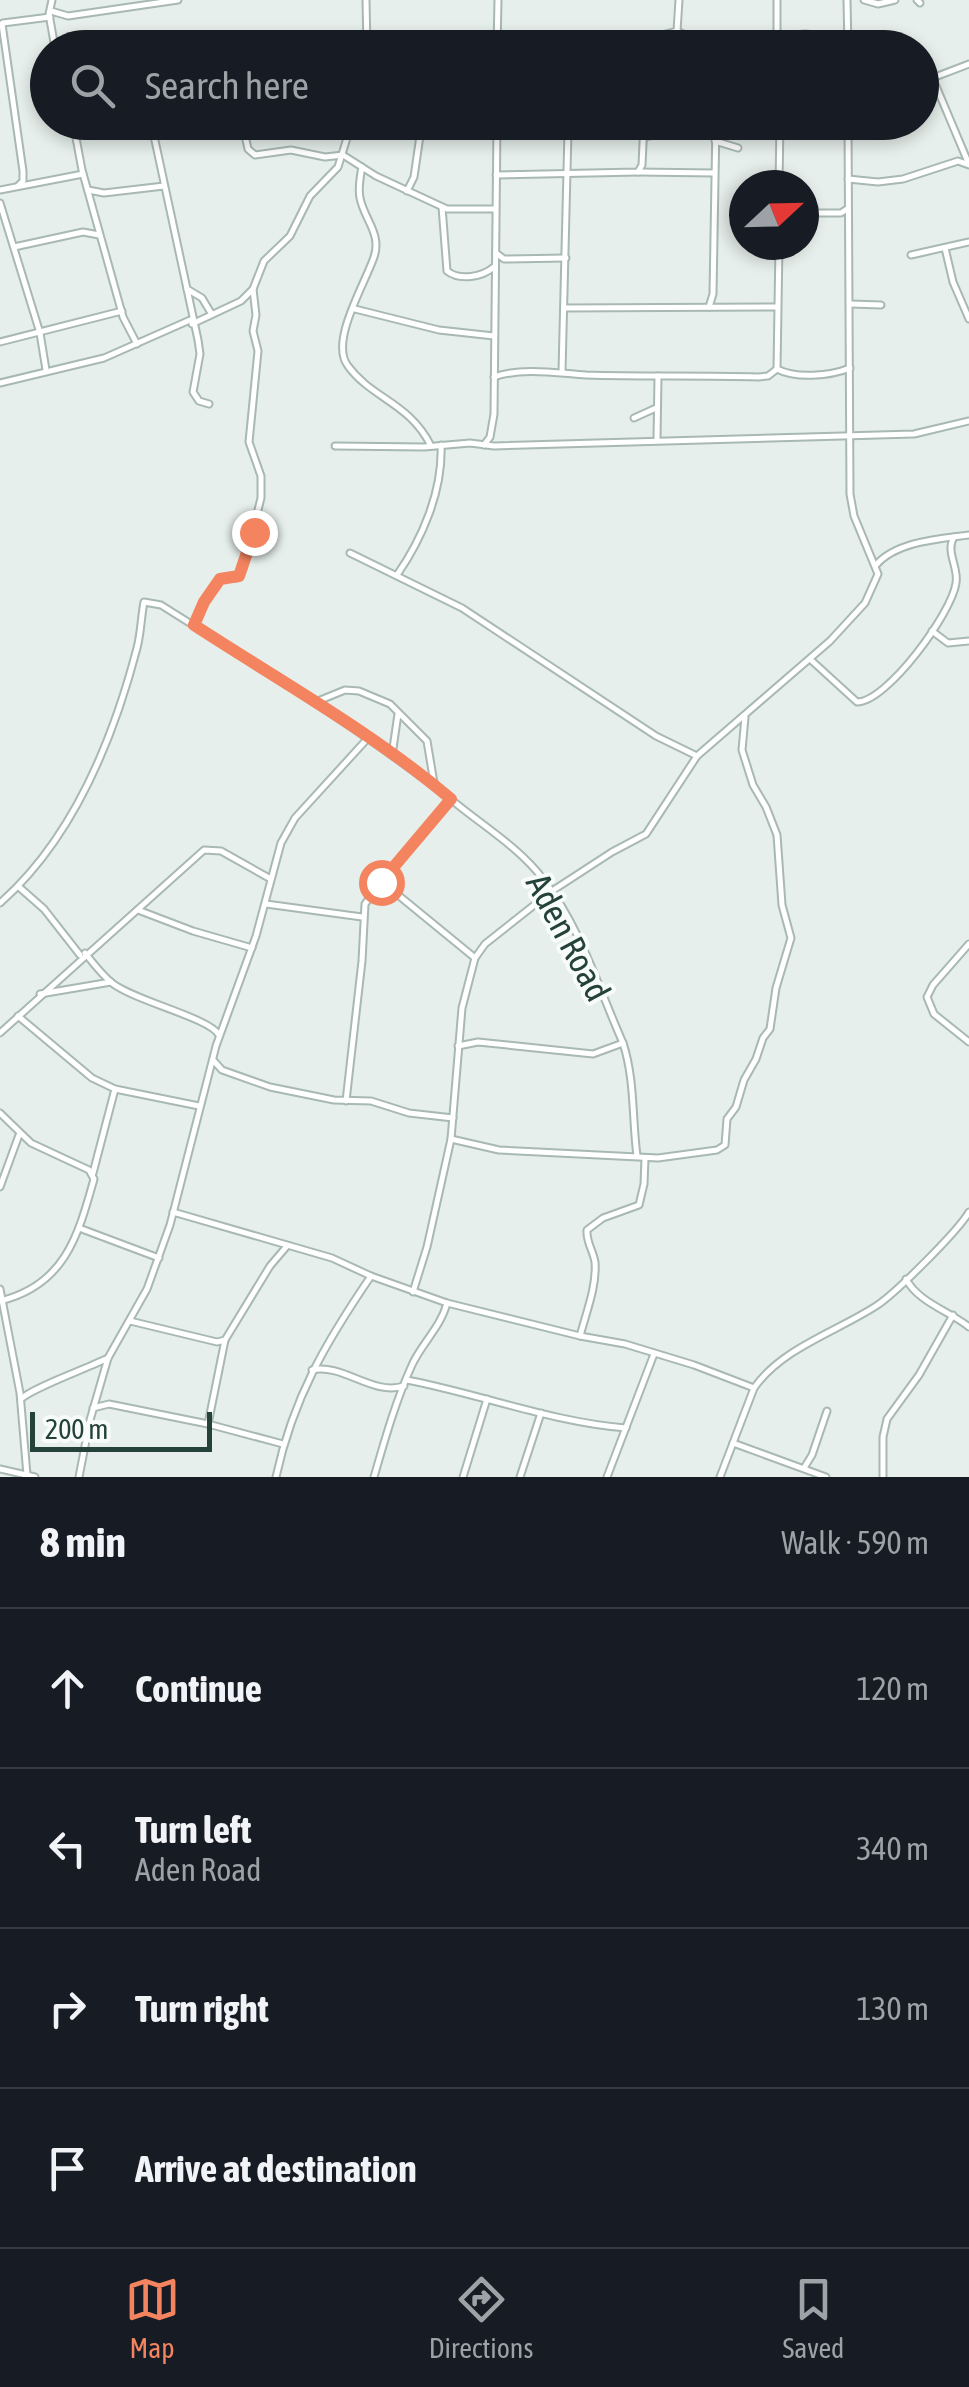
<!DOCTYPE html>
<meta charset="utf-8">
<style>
body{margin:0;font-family:"Asap Condensed",sans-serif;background:#242831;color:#f1f3f6}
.compass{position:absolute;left:729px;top:170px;width:90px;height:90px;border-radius:50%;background:#171b24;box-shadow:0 5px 15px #0003;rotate:68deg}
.scale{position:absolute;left:30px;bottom:25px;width:182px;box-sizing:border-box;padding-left:10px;border:5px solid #24423a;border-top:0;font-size:28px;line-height:35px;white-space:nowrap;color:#24423a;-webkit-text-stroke:8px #f7fbf9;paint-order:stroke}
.stop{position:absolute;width:30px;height:30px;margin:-22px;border:8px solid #f4845f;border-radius:50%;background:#fff}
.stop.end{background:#f4845f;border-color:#fff;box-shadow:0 2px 10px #0008}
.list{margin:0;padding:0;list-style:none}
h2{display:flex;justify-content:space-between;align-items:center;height:130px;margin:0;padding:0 40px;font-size:42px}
h2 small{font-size:32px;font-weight:400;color:#9ea1a6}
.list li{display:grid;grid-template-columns:65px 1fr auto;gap:30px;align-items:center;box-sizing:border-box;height:160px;padding:0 40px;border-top:2px solid #363941}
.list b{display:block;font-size:38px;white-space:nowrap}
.list p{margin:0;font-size:32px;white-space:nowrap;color:#9ea1a6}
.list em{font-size:32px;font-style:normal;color:#9ea1a6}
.icon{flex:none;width:55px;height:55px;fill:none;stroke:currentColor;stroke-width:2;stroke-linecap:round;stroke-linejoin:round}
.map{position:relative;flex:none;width:969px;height:1477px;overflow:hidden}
.search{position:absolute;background:#171b24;box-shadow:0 5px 15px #0003;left:30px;right:30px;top:30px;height:110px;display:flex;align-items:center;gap:25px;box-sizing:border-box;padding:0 35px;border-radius:55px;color:#9ea1a6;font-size:38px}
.sheet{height:770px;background:#171b24}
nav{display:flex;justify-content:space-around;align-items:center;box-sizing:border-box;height:140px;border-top:2px solid #363941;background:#171b24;font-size:28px;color:#9ea1a6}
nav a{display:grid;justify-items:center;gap:5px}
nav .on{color:#f4845f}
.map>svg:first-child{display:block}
</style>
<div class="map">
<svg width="969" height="1477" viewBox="0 0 969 1477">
<rect width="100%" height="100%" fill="#e6efeb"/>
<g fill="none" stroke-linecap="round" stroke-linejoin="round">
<!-- street casing -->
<g stroke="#a8b8b2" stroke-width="9">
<g id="street">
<polyline points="52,0 49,14 55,48"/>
<polyline points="366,0 367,48"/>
<polyline points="847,0 848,48"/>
<polyline points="864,0 878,4 895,0"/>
<polyline points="917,0 920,3"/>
<polyline points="51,11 68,16 178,0"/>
<polyline points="3,23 50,17"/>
<polyline points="2,24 23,171 23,181 18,186"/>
<polyline points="677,31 694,39 718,41 805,34 838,37 847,33"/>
<polyline points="777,36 777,0"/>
<polyline points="497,40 555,37 650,38"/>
<polyline points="135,42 136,48"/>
<polyline points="497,48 498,0"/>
<polyline points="647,48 650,38 677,31 679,0"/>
<polyline points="782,48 784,35"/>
<polyline points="933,79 968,162"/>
<polyline points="922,82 969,64"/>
<polyline points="73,122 82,170 123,317 137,344"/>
<polyline points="151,122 198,340 200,354 193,392 199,401 209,404"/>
<polyline points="242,122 248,149 255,155 291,150 325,157 343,155 376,176 447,209 495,209"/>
<polyline points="73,124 89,128 118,122"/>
<polyline points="643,137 679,131 680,122"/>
<polyline points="715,141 738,148"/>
<path d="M362,167C360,177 358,188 360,198C364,219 382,234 374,257C365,284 329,342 348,366C372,399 409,402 431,446"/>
<polyline points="638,172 714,173"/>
<polyline points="496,175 638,172 642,165 644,122"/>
<polyline points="848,179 878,182 903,179 958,161 969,165"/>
<polyline points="779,185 780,122"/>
<polyline points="0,190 83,174"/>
<polyline points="88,190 104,193 164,186"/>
<polyline points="407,191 414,177 422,122"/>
<polyline points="0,203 40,333 46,370"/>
<path d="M442,207L447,271C460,281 482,277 494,267"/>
<polyline points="804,213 841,213 847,209"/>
<path d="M779,245L777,369C796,379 830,376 850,368"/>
<polyline points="14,247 83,232 99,235"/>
<polyline points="945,248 953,282 969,319"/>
<polyline points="496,253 504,259 566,258"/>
<polyline points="911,255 969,242"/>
<polyline points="187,289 202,298 211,313"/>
<polyline points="851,304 881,305"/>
<polyline points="709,307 713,294 716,122"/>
<polyline points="565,308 777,307"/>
<polyline points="355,309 439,330 494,336"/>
<polyline points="192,324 241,301 253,289"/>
<polyline points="0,342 122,311"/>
<polyline points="562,372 568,131 571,122"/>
<path d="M494,377C523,367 556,373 586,375C644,377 701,375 758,377L768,376L777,369"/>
<polyline points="0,383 104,358 190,320"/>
<polyline points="634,418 656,408"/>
<polyline points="657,439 658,376"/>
<polyline points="484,445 490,437 494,414 497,122"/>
<polyline points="335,446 424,447 470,443 494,446 914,434 969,421"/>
<polyline points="350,553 462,608 656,736 697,756"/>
<path d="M876,565C897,541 940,539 969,535"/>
<path d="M397,575C422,539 443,491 441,445"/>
<polyline points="194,625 204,602 220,579 236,578 243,569 261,498 261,476 249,442 258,351 253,331 256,315 253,289 264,261 290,236 310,196 338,167 352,122"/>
<polyline points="932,631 948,643 969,641"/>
<path d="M811,660L857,702C887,702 952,613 956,583C959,567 945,552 954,537"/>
<polyline points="318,701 345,690 359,691 390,704 427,741 434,783"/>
<polyline points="392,755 398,714"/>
<polyline points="381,881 475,958"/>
<polyline points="19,887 44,909 80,955"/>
<path d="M0,903C73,839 113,740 137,648C141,633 141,617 144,602L161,605C264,670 368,733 463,809C491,831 522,851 543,879C580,926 599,989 623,1043C635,1080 632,1118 637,1156"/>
<polyline points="266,904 362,917"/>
<polyline points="138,910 193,931 252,948"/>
<polyline points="969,944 933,985 927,997 934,1014 969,1042"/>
<path d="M85,953C93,963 102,975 112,983C135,1001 210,1018 219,1035"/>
<polyline points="40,994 111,982"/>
<polyline points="18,1016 92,1078 115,1089 199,1106"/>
<polyline points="0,1033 204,850 221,851 269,878"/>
<polyline points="458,1046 478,1042 593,1054 623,1043"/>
<polyline points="213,1060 222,1070 270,1087 334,1100 371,1101 409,1113 453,1118"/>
<polyline points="346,1101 362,961 365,904 395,864 451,799"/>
<path d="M0,1113L31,1143L89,1170L94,1179C78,1236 65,1285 0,1301"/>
<polyline points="451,1139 499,1150 658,1158 717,1150 725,1145 727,1119 736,1107 744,1080 756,1059 763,1038 770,1029 776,988 791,938 782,905 777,835 766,807 753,785 742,750 745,717"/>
<polyline points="93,1173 115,1089"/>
<polyline points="0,1187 19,1135"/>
<polyline points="173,1212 332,1258 371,1276 447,1303 580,1336 625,1344 694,1365 754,1388"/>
<polyline points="79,1228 159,1258"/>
<path d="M906,1279C918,1302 949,1311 969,1327"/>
<polyline points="0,1289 20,1393 27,1475"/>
<polyline points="413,1292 427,1247 451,1139 462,1008 475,958 485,944 552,891 612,852 646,834 697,756 830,641 865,603 878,574 854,516 850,494 848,122"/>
<polyline points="130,1321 217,1342 225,1340 270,1266 287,1246"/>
<path d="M580,1336C586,1313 597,1286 595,1262C593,1250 586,1242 587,1230L603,1218L639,1205L644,1184L645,1158"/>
<path d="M312,1370C343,1363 372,1396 404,1386"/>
<path d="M407,1380C480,1394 551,1422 626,1428"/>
<path d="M21,1399C32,1388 88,1368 108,1358"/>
<polyline points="93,1408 109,1404 208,1424 283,1444"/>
<polyline points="208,1424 225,1340"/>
<polyline points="733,1443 826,1477"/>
<polyline points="804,1468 812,1455 827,1411"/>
<polyline points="0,1469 35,1477"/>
<polyline points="79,1477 90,1420 108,1358 147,1289 170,1225 216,1046 256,936 281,843 295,818 368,738"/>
<path d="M276,1477C293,1398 326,1342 371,1276"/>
<path d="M374,1477C385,1439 396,1400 412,1365C422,1343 441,1327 447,1303"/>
<polyline points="463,1477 487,1399"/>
<polyline points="520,1477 541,1413"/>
<polyline points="607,1477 654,1354"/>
<path d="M720,1477L754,1388C782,1348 836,1332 876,1306C895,1294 958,1231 969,1212"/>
<polyline points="883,1477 883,1437 887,1419 919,1375 953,1315"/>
</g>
</g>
<!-- street -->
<use href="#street" stroke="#fff" stroke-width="5"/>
</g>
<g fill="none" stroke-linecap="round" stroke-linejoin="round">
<!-- route -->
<path stroke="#f4845f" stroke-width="12" d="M254,532L239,576L220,579L204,602L194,625C280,681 372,732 451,799L381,882"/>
</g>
<g text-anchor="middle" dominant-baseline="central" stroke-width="8" stroke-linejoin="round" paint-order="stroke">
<!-- street labels -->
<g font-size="35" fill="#24423a" stroke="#f7fbf9">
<text transform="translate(569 937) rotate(62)">Aden Road</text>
</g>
</g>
</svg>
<svg class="compass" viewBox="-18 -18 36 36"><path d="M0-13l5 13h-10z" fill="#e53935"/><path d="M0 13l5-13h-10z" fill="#9ea1a6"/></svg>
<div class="scale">200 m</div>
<div class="stop" style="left:381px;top:882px"></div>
<div class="stop end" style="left:254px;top:532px"></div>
<div class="search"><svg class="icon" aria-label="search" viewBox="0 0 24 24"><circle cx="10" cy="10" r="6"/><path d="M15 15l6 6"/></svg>Search here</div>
</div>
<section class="sheet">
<h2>8 min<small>Walk · 590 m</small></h2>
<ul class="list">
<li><svg class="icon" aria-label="ahead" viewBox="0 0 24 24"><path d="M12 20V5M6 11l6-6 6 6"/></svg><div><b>Continue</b></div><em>120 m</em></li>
<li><svg class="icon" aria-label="left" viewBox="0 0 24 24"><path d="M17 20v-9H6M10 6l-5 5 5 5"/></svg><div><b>Turn left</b><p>Aden Road</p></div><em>340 m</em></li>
<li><svg class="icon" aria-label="right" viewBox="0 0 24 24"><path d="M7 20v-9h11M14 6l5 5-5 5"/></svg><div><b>Turn right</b></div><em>130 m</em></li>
<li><svg class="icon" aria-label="arrive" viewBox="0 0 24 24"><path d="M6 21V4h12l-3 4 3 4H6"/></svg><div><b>Arrive at destination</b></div></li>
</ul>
</section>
<nav>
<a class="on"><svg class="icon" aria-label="map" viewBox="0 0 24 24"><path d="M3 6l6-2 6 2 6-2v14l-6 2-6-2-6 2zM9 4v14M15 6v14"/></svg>Map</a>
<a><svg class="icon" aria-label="directions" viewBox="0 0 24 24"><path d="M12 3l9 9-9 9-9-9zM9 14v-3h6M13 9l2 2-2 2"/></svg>Directions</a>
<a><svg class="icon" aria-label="saved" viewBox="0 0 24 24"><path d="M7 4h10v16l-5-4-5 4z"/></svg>Saved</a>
</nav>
